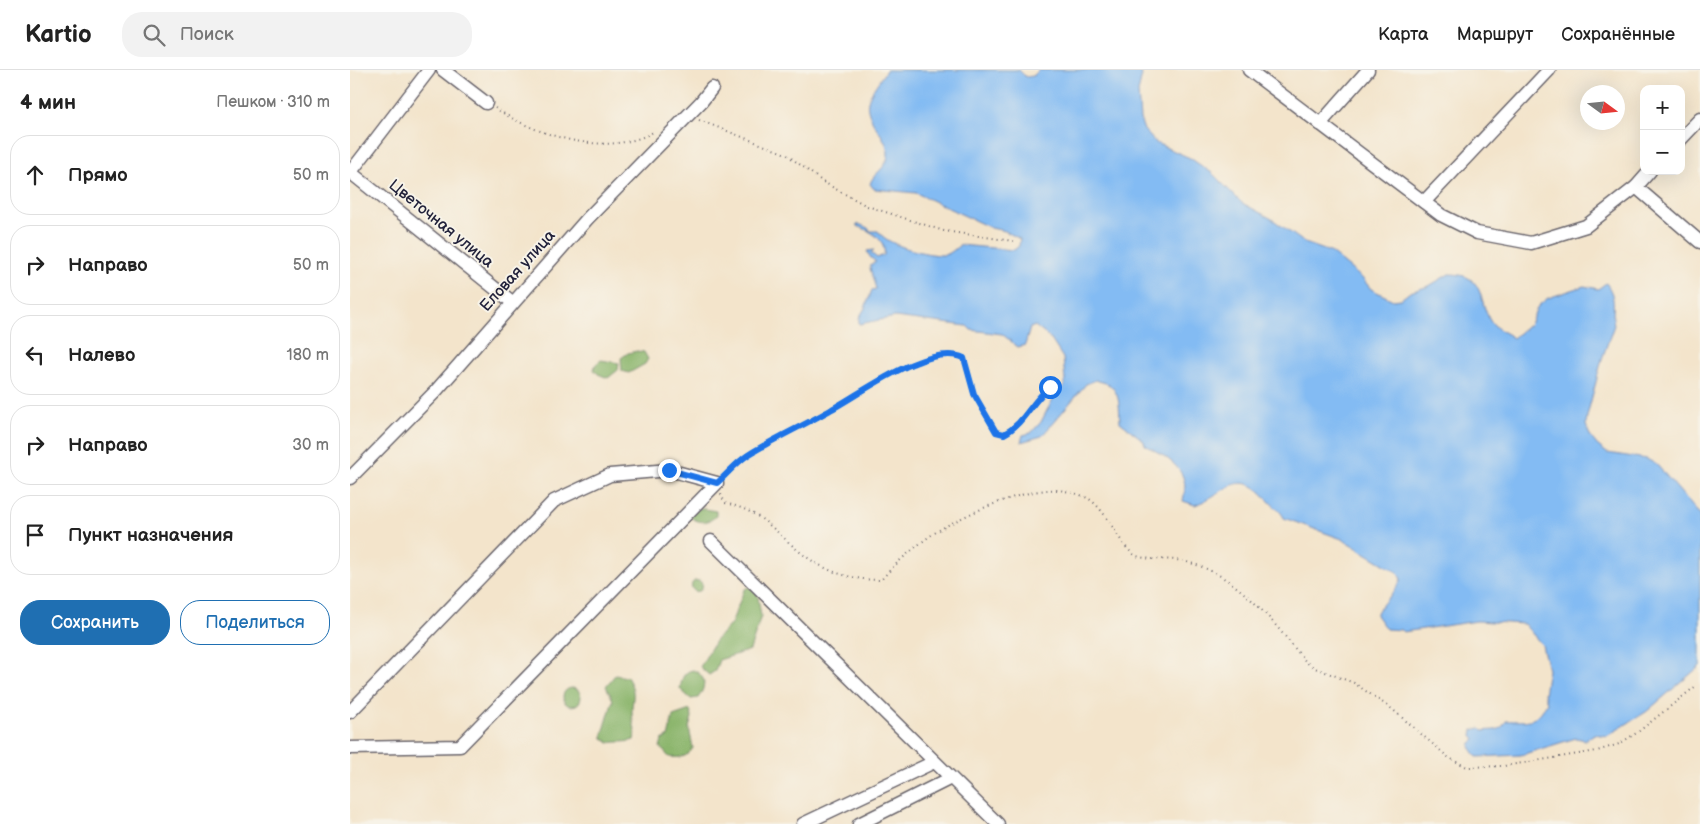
<!DOCTYPE html>
<html lang="ru">
<meta charset="utf-8">
<style>
body{margin:0;font-family:"Balsamiq Sans",sans-serif;background:#f2f2f2;color:#222}
.controls{position:absolute;right:15px;top:15px;display:grid;overflow:hidden;border-radius:10px;box-shadow:0 5px 20px #0002}
.controls button{width:45px;height:45px;display:grid;place-items:center;padding:0;border:0;border-bottom:1px solid #e0e0e0;background:#fff;color:#222;font:25px sans-serif}
.compass{position:absolute;left:1230px;top:15px;width:45px;height:45px;border-radius:50%;background:#fff;box-shadow:0 5px 20px #0002;rotate:105deg}
.stop{position:absolute;width:15px;height:15px;margin:-11px;border:4px solid #1a73e8;border-radius:50%;background:#fff}
.stop.end{background:#1a73e8;border-color:#fff;box-shadow:0 1px 5px #0008}
.list{margin:0;padding:0;list-style:none}
h2{display:flex;justify-content:space-between;align-items:center;height:65px;margin:0;padding:0 20px;font-size:21px}
h2 small{font-size:16px;font-weight:400;color:#767676}
.list li{display:grid;grid-template-columns:32px 1fr auto;gap:15px;align-items:center;box-sizing:border-box;height:80px;margin:0 10px 10px;padding:0 10px;border:1px solid #e0e0e0;border-radius:20px}
.list b{display:block;font-size:19px;white-space:nowrap}
.list em{font-size:16px;font-style:normal;color:#767676}
.actions{display:flex;gap:10px;padding:15px 20px}
.actions a{flex:1;padding:11px 0;border:1px solid #1f6fb2;border-radius:20px;text-align:center;font-size:18px;color:#1f6fb2}
.actions .main{background:#1f6fb2;color:#fff}
.icon{flex:none;width:28px;height:28px;fill:none;stroke:currentColor;stroke-width:2;stroke-linecap:round;stroke-linejoin:round}
.map{position:relative;flex:none;width:1350px;height:754px;overflow:hidden}
header{display:flex;align-items:center;gap:30px;box-sizing:border-box;height:70px;padding:0 25px;background:#fff;border-bottom:1px solid #e0e0e0}
header strong{font-size:24px}
nav{display:flex;gap:28px;margin-inline-start:auto;font-size:18px}
.search{width:350px;height:45px;background:#f2f2f2;display:flex;align-items:center;gap:12px;box-sizing:border-box;padding:0 18px;border-radius:20px;color:#767676;font-size:19px}
main{display:flex}
aside{flex:1;background:#fff}
.map>svg:first-child{display:block}
</style>
<header>
<strong>Kartio</strong>
<div class="search"><svg class="icon" aria-label="search" viewBox="0 0 24 24"><circle cx="10" cy="10" r="6"/><path d="M15 15l6 6"/></svg>Поиск</div>
<nav><a>Карта</a><a>Маршрут</a><a>Сохранённые</a></nav>
</header>
<main>
<aside>
<h2>4 мин<small>Пешком · 310 m</small></h2>
<ul class="list">
<li><svg class="icon" aria-label="ahead" viewBox="0 0 24 24"><path d="M12 20V5M6 11l6-6 6 6"/></svg><div><b>Прямо</b></div><em>50 m</em></li>
<li><svg class="icon" aria-label="right" viewBox="0 0 24 24"><path d="M7 20v-9h11M14 6l5 5-5 5"/></svg><div><b>Направо</b></div><em>50 m</em></li>
<li><svg class="icon" aria-label="left" viewBox="0 0 24 24"><path d="M17 20v-9H6M10 6l-5 5 5 5"/></svg><div><b>Налево</b></div><em>180 m</em></li>
<li><svg class="icon" aria-label="right" viewBox="0 0 24 24"><path d="M7 20v-9h11M14 6l5 5-5 5"/></svg><div><b>Направо</b></div><em>30 m</em></li>
<li><svg class="icon" aria-label="arrive" viewBox="0 0 24 24"><path d="M6 21V4h12l-3 4 3 4H6"/></svg><div><b>Пункт назначения</b></div></li>
</ul>
<div class="actions"><a class="main">Сохранить</a><a>Поделиться</a></div>
</aside>
<div class="map">
<svg width="1350" height="754" viewBox="0 0 1350 754">
<rect width="100%" height="100%" fill="#f7f3e8"/>
<filter id="ink" filterUnits="userSpaceOnUse"><feTurbulence type="fractalNoise" baseFrequency=".02" numOctaves="2"/><feDisplacementMap in="SourceGraphic" scale="10" xChannelSelector="R" yChannelSelector="G"/><feConvolveMatrix kernelMatrix="1 2 1 2 8 2 1 2 1" color-interpolation-filters="sRGB"/></filter>
<filter id="wash" filterUnits="userSpaceOnUse"><feTurbulence type="fractalNoise" baseFrequency=".0096" numOctaves="4" result="noise"/><feDisplacementMap in="SourceGraphic" scale="20" xChannelSelector="R" yChannelSelector="G"/><feGaussianBlur stdDeviation="1.12" result="paint"/><feColorMatrix in="noise" values="0 0 0 0 0 0 0 0 0 0 0 0 0 0 0 0 0 1.4 0 .05"/><feComposite in="paint" operator="in"/></filter>
<g filter="url(#wash)">
<rect width="100%" height="100%" fill="#f3e4cb"/>
<!-- forest -->
<g fill="#8cb66d" stroke="#576c54">
<polygon points="287,281 294,282 298,289 295,294 279,303 272,301 271,288 278,283"/>
<polygon points="251,290 269,293 268,300 258,308 248,304 244,300 245,295"/>
<path d="M350,438L366,441V446C358,454 347,453 339,446Z"/>
<circle cx="347" cy="516" r="5.5"/>
<polygon points="398,517 407,520 411,546 400,580 369,590 365,601 359,605 350,597 365,571 381,554 394,520"/>
<path d="M343,600C357,606 356,617 348,628L341,629L330,619C332,610 332,602 343,600Z"/>
<path d="M265,605L277,607C287,623 282,626 282,642C282,654 287,658 284,670C276,673 268,671 259,673L252,667L263,630L256,616Z"/>
<circle cx="222" cy="627" r="9"/>
<path d="M340,640L342,647L339,658L343,678C337,688 330,688 319,687L310,677L312,670L318,667L323,646Z"/>
</g>
<!-- water -->
<path fill="#83bbf3" stroke="#526e97" d="M536,0H669L676,7L683,6L689,0H790L792,5L788,22L790,49L794,60L806,73L840,88L862,103L892,133L922,149L955,173L980,182L1012,208L1021,219L1043,230L1051,229L1060,222L1079,216L1099,204C1139,204 1126,235 1144,255C1149,261 1157,263 1163,268L1180,254L1188,236L1198,228L1234,216L1248,219L1256,213C1268,229 1261,239 1264,255L1252,289L1237,346L1236,355L1240,366L1247,375L1257,383L1297,389L1307,395L1350,445V596L1296,642L1257,666L1244,664L1236,670L1226,668L1171,685L1127,687L1120,677L1121,673L1125,670L1122,665L1123,660L1130,658L1133,661C1144,659 1150,663 1156,651C1177,650 1186,655 1197,632L1194,624L1198,600L1192,575L1174,554L1127,551L1053,562L1051,560L1036,559L1026,545C1031,532 1045,525 1051,509L1047,502L992,469L934,448C931,441 924,437 919,431C889,395 877,423 845,435L833,431C834,425 836,416 834,410C830,394 809,382 796,376L793,370L770,352C769,339 771,322 758,314C754,312 750,312 746,310L736,314L692,366L671,372L673,365L681,363L691,352L705,325L714,316L715,310L713,288L700,268L685,256L680,258L675,275L668,277L652,264L621,260L617,256L545,247L509,254V248L515,238L522,220L526,219L520,198L521,194L526,192L520,187L517,181L524,180L521,183L527,188L534,185C537,170 520,160 506,156L509,154L518,158L520,161H528C537,176 577,185 593,185C599,185 605,179 610,175L664,180L669,176L670,169L655,161L641,158L566,123L524,119L520,114C523,103 537,99 538,85C539,66 514,51 518,31C520,22 531,9 536,0Z"/>
</g>
<g filter="url(#ink)">
<g fill="none" stroke-linecap="round" stroke-linejoin="round">
<!-- minor casing -->
<g stroke="#6b666d" stroke-width="15">
<g id="minor">
<polyline points="93,0 136,33"/>
<polyline points="899,0 1091,145 1127,163 1181,173 1236,156 1286,117 1300,101"/>
<polyline points="970,54 1018,0"/>
<polyline points="1331,69 1350,49"/>
<polyline points="0,102 162,232"/>
<polyline points="0,103 79,0"/>
<polyline points="1286,117 1350,172"/>
<polyline points="1074,132 1199,0"/>
<polyline points="0,408 85,322 238,148 351,32 362,18"/>
<polyline points="361,471 648,754"/>
<polyline points="0,642 204,431 260,405 319,400 367,413 110,676 0,678"/>
<polyline points="453,754 584,692"/>
<polyline points="509,754 601,708"/>
</g>
</g>
<!-- path -->
<g stroke="#6b666d" stroke-width="2" stroke-dasharray="1 4" stroke-linecap="butt">
<path d="M145,38C187,66 258,89 305,61"/>
<polyline points="349,50 436,84 473,112 517,136 594,161 663,171"/>
<path d="M375,406L397,385L485,338L537,306L580,288L598,285L614,288L624,324L646,362L654,364C676,352 683,322 706,315"/>
<path d="M371,424L375,433C408,441 419,455 443,476C468,499 497,510 531,510C544,495 560,481 576,469C602,449 665,422 698,420C710,419 729,423 739,429C759,442 771,480 787,486C801,491 817,488 832,491C887,502 923,552 956,592L965,598L1004,613L1042,639L1099,688L1117,697L1154,696L1247,681L1269,674L1288,662L1346,616"/>
</g>
<!-- minor -->
<use href="#minor" stroke="#fff" stroke-width="12"/>
</g>
</g>
<g fill="none" stroke-linecap="round" stroke-linejoin="round" filter="url(#ink)">
<!-- route -->
<path stroke="#1a73e8" stroke-width="6" d="M319,400L367,413C377,404 387,392 398,385C425,368 455,355 482,339C512,323 579,272 614,288L624,324L646,362L654,364C675,353 682,330 700,317"/>
</g>
<g text-anchor="middle" dominant-baseline="central" stroke-width="4" stroke-linejoin="round" paint-order="stroke">
<!-- street labels -->
<g font-size="16" fill="#22223b" stroke="#f7f3e8">
<text transform="translate(91 154) rotate(39)">Цветочная улица</text>
<text transform="translate(168 201) rotate(-48)">Еловая улица</text>
</g>
</g>
</svg>
<div class="controls">
<button>+</button>
<button>−</button>
</div>
<svg class="compass" viewBox="-18 -18 36 36"><path d="M0-13l5 13h-10z" fill="#e53935"/><path d="M0 13l5-13h-10z" fill="#767676"/></svg>
<div class="stop" style="left:700px;top:317px"></div>
<div class="stop end" style="left:319px;top:400px"></div>
</div>
</main>
